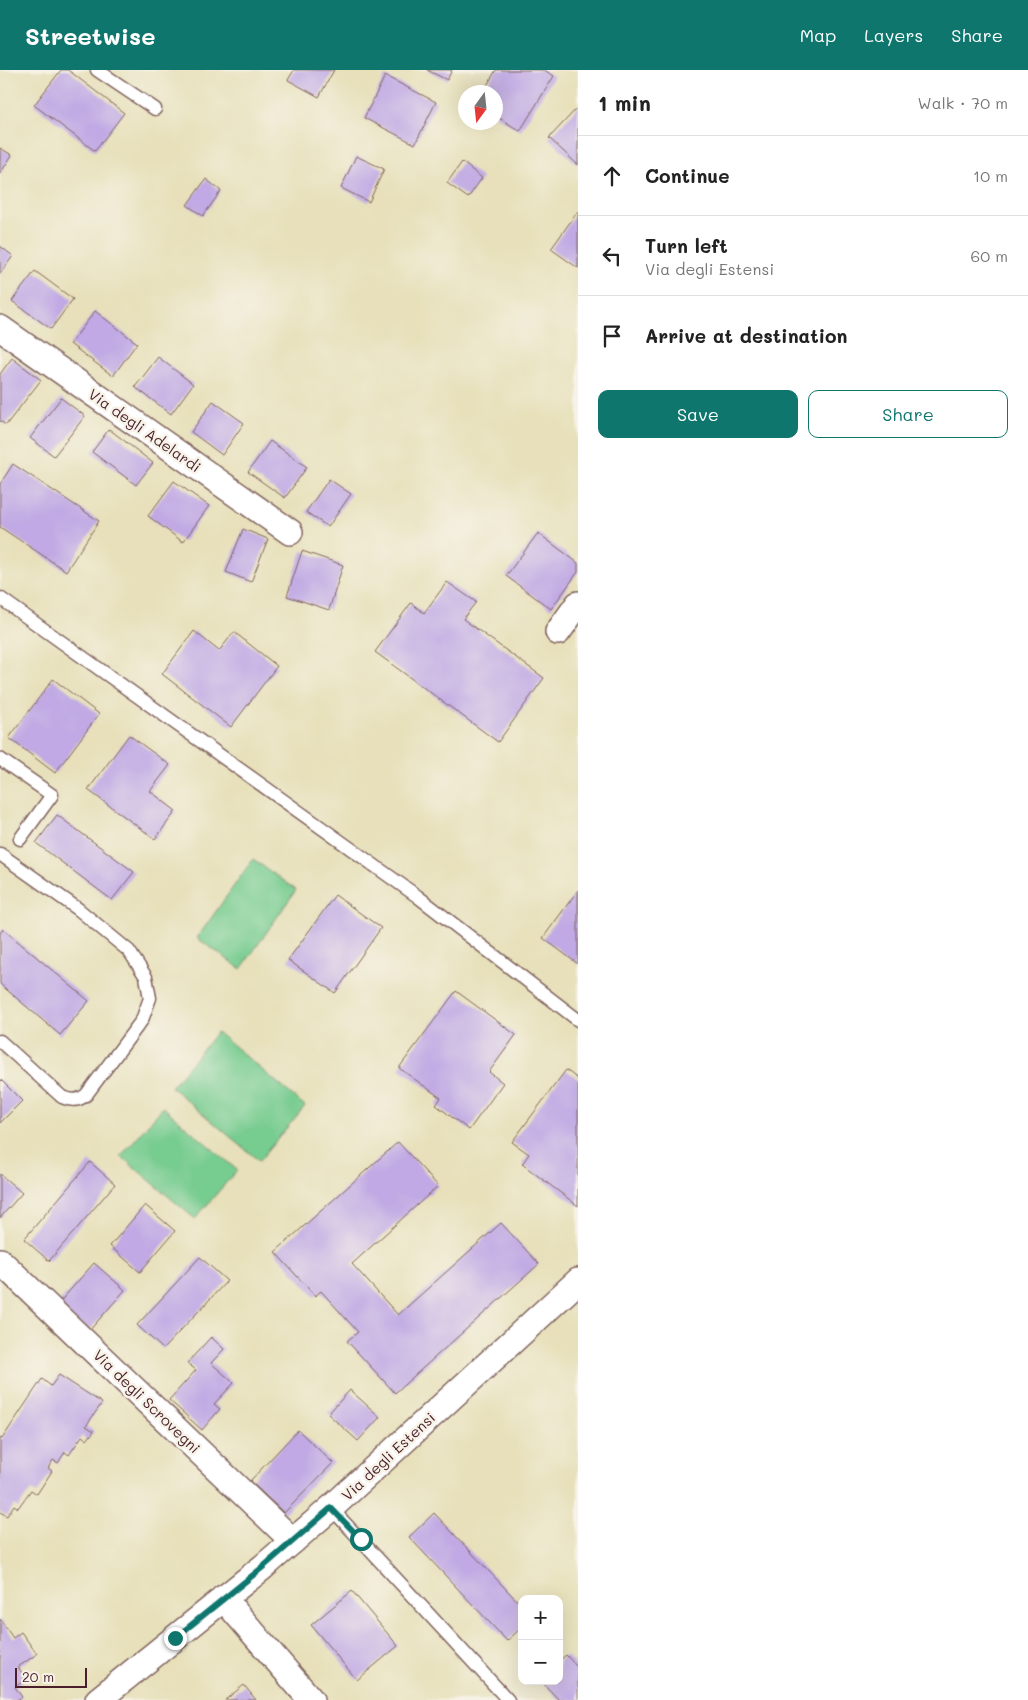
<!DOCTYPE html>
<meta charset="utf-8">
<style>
body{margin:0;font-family:Mali,sans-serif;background:#f2f2f2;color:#222}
.controls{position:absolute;right:15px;bottom:15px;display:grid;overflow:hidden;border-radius:10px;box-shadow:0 5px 20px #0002}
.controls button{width:45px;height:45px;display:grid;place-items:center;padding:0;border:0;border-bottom:1px solid #e0e0e0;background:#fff;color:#222;font:25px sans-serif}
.compass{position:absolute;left:458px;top:15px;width:45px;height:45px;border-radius:50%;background:#fff;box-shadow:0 5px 20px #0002;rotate:195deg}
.scale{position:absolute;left:15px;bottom:12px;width:72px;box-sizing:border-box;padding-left:5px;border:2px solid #4a1f2b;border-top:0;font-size:14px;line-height:18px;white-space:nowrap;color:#4a1f2b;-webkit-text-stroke:4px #f7f3e8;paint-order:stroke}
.stop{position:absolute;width:15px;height:15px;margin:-11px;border:4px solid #0f766e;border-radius:50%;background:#fff}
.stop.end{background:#0f766e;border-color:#fff;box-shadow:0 1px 5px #0008}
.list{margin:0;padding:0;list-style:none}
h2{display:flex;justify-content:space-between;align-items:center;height:65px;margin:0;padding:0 20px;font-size:21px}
h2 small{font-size:16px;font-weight:400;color:#767676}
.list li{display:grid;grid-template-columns:32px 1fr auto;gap:15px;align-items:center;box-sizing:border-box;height:80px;padding:0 20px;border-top:1px solid #e0e0e0}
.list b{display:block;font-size:19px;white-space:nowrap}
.list p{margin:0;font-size:16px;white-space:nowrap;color:#767676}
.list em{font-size:16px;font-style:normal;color:#767676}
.actions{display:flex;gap:10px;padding:15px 20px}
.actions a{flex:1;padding:11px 0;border:1px solid #0f766e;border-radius:10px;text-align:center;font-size:18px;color:#0f766e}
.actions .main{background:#0f766e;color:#fff}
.icon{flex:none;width:28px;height:28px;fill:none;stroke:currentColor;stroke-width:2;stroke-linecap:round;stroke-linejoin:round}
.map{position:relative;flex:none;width:578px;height:1630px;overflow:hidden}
header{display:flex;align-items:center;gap:30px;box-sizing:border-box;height:70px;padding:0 25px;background:#0f766e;color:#fff}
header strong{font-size:24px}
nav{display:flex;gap:28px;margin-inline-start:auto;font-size:18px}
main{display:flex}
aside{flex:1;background:#fff}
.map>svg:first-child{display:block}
</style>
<header>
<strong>Streetwise</strong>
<nav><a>Map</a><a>Layers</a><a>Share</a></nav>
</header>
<main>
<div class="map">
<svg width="578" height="1630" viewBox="0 0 578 1630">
<rect width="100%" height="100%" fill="#f7f3e8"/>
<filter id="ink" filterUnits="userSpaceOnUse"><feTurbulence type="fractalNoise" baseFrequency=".02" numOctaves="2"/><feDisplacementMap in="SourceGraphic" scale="10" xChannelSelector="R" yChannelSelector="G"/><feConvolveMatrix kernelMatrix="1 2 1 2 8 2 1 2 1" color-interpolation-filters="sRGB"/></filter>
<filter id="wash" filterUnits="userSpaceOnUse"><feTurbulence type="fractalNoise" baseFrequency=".0096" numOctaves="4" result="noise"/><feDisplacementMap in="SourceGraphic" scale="20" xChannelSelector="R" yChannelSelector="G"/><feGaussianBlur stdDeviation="1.12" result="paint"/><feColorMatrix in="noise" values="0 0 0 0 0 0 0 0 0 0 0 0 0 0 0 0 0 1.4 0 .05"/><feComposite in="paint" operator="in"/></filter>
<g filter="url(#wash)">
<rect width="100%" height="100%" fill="#e7e0ba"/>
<!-- green -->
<g fill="#77cc90" stroke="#60765e">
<polygon points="253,789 296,820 241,899 197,868"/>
<polygon points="217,962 305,1036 259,1091 171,1017"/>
<polygon points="163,1037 237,1100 195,1149 121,1086"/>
</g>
<g id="blocks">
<!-- building -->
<g fill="#c0a9e4">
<polygon points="61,0 68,0 124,43 95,81 34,35"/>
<polygon points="294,0 334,0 319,27 288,10"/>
<polygon points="427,0 452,0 447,10"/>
<polygon points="496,0 544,0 554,6 520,61 496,46 496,22 483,22"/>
<polygon points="385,6 436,32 415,74 364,48"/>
<polygon points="578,37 578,95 549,68"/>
<polygon points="0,78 12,85 0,104"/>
<polygon points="356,86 384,99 369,132 341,118"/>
<polygon points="462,92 482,108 468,128 447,113"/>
<polygon points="206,109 221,121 203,146 187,135"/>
<polygon points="578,141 578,198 551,179"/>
<polygon points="0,176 13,186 0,204"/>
<polygon points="35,201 73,229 51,259 12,231"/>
<polygon points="95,241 137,273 113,306 70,274"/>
<polygon points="158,287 193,314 171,344 135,317"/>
<polygon points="12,288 41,310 6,355 0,351 0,304"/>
<polygon points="61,328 85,346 54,386 30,368"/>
<polygon points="213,331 244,353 222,385 191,362"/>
<polygon points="109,359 153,393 136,415 92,382"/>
<polygon points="270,371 307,397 285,428 248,402"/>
<polygon points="13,394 99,451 66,501 0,457 0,414"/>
<polygon points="329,409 351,424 328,457 306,442"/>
<polygon points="174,411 209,436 183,472 148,446"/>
<polygon points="243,459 268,469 251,512 226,502"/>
<polygon points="538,463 578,493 578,502 551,539 506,506"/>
<polygon points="302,481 343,495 329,540 287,526"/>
<polygon points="447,512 476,532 463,549 544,608 498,672 375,582 411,533 424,543"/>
<polygon points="194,561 219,581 234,562 277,596 231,657 162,604"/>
<polygon points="53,609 99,644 55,703 9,668"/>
<polygon points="129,665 170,695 150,721 176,741 155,769 88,720"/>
<polygon points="57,745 134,802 112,830 36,773"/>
<polygon points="578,820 578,894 543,868"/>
<polygon points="335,825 381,858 335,923 288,890"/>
<polygon points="3,859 89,931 60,965 0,914 0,863"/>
<polygon points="456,921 516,965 489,1002 503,1013 469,1060 436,1035 441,1028 399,998"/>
<polygon points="566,1000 578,1009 578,1136 522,1094 529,1084 512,1072"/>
<polygon points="0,1009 22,1031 0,1053"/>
<polygon points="398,1072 438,1116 352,1194 398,1245 501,1153 539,1194 395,1323 347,1271 358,1262 321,1221 315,1226 275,1182"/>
<polygon points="90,1092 115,1114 49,1191 24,1169"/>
<polygon points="0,1104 22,1123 0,1148"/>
<polygon points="145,1135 175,1161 140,1202 110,1176"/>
<polygon points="200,1187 227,1211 163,1279 137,1255"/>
<polygon points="94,1193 125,1220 88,1262 57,1235"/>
<polygon points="211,1267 224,1279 211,1293 234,1313 214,1334 220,1339 202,1360 169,1330 196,1300 187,1293"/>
<polygon points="59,1305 102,1333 86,1356 94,1361 87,1370 82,1366 69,1385 65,1382 58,1393 53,1390 48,1398 52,1401 37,1424 31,1420 18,1438 14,1435 7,1446 0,1442 0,1368 2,1369 42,1309 51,1316"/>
<polygon points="350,1320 380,1347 358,1371 328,1344"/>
<polygon points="298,1360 333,1393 284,1443 250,1411"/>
<polygon points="434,1443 522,1536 522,1557 507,1571 409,1467"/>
<polygon points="352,1521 398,1576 357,1610 311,1555"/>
<polygon points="0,1549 13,1568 21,1562 37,1584 18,1597 26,1609 15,1617 22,1627 17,1630 0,1630"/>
<polygon points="566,1585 578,1598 578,1630 559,1630 541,1611 559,1611 559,1591"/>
<polygon points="244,1615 256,1630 225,1630"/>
</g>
</g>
</g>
<g filter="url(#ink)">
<use href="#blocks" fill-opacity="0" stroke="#81635d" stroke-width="1"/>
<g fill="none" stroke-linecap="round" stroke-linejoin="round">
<!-- lane casing -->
<g stroke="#81635d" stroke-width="15">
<g id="lane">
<polyline points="97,0 155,39"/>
<polyline points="0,528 417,826 578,950"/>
<polyline points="0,689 52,725 20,769"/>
<path d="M0,784L78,839L129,881L146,907L150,928L142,950L86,1025C78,1031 72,1031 62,1027L0,971"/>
<polyline points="331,1438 508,1630"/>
</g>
</g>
<!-- street casing -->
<g stroke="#81635d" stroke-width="28">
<g id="street">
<polyline points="0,258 290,462"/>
<polyline points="558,562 578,534"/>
<polyline points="0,1191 293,1471"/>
<polyline points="223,1528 311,1630"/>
<polyline points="98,1630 263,1497 331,1438 578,1211"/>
</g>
</g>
<!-- lane -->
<use href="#lane" stroke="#fff" stroke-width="12"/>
<!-- street -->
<use href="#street" stroke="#fff" stroke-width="25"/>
</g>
</g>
<g fill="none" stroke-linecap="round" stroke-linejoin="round" filter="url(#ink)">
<!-- route -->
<polyline stroke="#0f766e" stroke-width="6" points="175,1568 263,1497 331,1438 361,1469"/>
</g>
<g text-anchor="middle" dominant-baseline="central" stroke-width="5" stroke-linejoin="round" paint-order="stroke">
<!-- street labels -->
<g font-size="15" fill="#4a1f2b" stroke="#f7f3e8">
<text transform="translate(145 360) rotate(35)">Via degli Adelardi</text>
<text transform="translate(147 1331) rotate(44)">Via degli Scrovegni</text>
<text transform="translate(388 1386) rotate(-43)">Via degli Estensi</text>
</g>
</g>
</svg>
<div class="controls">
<button>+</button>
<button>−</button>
</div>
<svg class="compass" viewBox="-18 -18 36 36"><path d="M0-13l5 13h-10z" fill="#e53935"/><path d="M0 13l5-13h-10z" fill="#767676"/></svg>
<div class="scale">20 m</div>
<div class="stop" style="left:361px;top:1469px"></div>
<div class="stop end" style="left:175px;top:1568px"></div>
</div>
<aside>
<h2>1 min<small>Walk · 70 m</small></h2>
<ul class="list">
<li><svg class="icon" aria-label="ahead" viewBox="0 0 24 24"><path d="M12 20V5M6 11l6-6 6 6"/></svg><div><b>Continue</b></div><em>10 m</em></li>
<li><svg class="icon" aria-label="left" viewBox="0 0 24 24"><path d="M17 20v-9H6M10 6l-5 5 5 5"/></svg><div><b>Turn left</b><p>Via degli Estensi</p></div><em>60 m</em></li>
<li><svg class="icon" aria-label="arrive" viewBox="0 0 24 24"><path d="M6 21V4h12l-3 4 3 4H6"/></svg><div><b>Arrive at destination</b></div></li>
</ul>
<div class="actions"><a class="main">Save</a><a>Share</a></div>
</aside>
</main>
